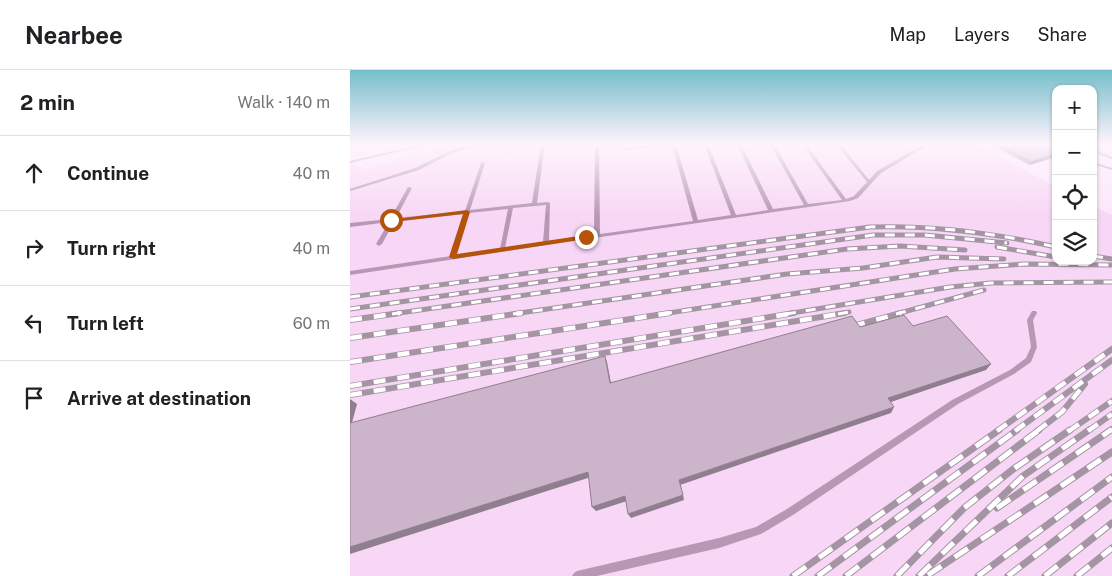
<!DOCTYPE html>
<meta charset="utf-8">
<style>
body{margin:0;font-family:"Public Sans",sans-serif;background:#f6f6f6;color:#202124}
.controls{position:absolute;right:15px;top:15px;display:grid;overflow:hidden;border-radius:10px;box-shadow:0 1px 4px #0004}
.controls button{width:45px;height:45px;display:grid;place-items:center;padding:0;border:0;border-bottom:1px solid #e0e0e0;background:#fff;color:#202124;font:25px sans-serif}
.stop{position:absolute;width:15px;height:15px;margin:-11px;border:4px solid #b45309;border-radius:50%;background:#fff}
.stop.end{background:#b45309;border-color:#fff;box-shadow:0 1px 5px #0008}
.list{margin:0;padding:0;list-style:none}
h2{display:flex;justify-content:space-between;align-items:center;height:65px;margin:0;padding:0 20px;font-size:21px}
h2 small{font-size:16px;font-weight:400;color:#757577}
.list li{display:grid;grid-template-columns:32px 1fr auto;gap:15px;align-items:center;box-sizing:border-box;height:75px;padding:0 20px;border-top:1px solid #e0e0e0}
.list b{display:block;font-size:19px;white-space:nowrap}
.list em{font-size:16px;font-style:normal;color:#757577}
.icon{flex:none;width:28px;height:28px;fill:none;stroke:currentColor;stroke-width:2;stroke-linecap:round;stroke-linejoin:round}
.map{position:relative;flex:none;width:762px;height:506px;overflow:hidden}
header{display:flex;align-items:center;gap:30px;box-sizing:border-box;height:70px;padding:0 25px;background:#fff;border-bottom:1px solid #e0e0e0}
header strong{font-size:24px}
nav{display:flex;gap:28px;margin-inline-start:auto;font-size:18px}
main{display:flex}
aside{flex:1;background:#fff}
.map>svg:first-child{display:block}
</style>
<header>
<strong>Nearbee</strong>
<nav><a>Map</a><a>Layers</a><a>Share</a></nav>
</header>
<main>
<aside>
<h2>2 min<small>Walk · 140 m</small></h2>
<ul class="list">
<li><svg class="icon" aria-label="ahead" viewBox="0 0 24 24"><path d="M12 20V5M6 11l6-6 6 6"/></svg><div><b>Continue</b></div><em>40 m</em></li>
<li><svg class="icon" aria-label="right" viewBox="0 0 24 24"><path d="M7 20v-9h11M14 6l5 5-5 5"/></svg><div><b>Turn right</b></div><em>40 m</em></li>
<li><svg class="icon" aria-label="left" viewBox="0 0 24 24"><path d="M17 20v-9H6M10 6l-5 5 5 5"/></svg><div><b>Turn left</b></div><em>60 m</em></li>
<li><svg class="icon" aria-label="arrive" viewBox="0 0 24 24"><path d="M6 21V4h12l-3 4 3 4H6"/></svg><div><b>Arrive at destination</b></div></li>
</ul>
</aside>
<div class="map">
<svg width="762" height="506" viewBox="0 0 762 506">
<rect width="100%" height="100%" fill="#fce7fb"/>
<!-- built -->
<polygon fill="#f7d7f5" points="102,74 626,74 706,117 706,191 743,191 743,136 762,145 762,506 0,506 0,91 14,99"/>
<g fill="none" stroke-linecap="round" stroke-linejoin="round">
<!-- service -->
<g fill="#b698b4" fill-rule="evenodd">
<polygon points="73,74 82,74 0,93 0,91"/>
<polygon points="122,74 130,74 102,83 69,100 0,121 0,119 65,98 100,81"/>
<path d="M191,74H195L187,133L198,132L200,133L199,171L244,164L245,74H249L250,164L343,151L322,75L277,80L275,79L276,78L308,74H326L348,150L381,145L354,74H358L386,145L418,140L387,74H391L423,139L454,135L420,74H424L458,134L492,130L452,74H456L496,129L504,126L517,112L486,74H490L519,110L527,101L574,74H580L531,103L508,128L500,131L237,169L0,205V201L101,186L114,144L44,152L32,174L29,176L26,174L39,152L0,157V153L40,149L58,117L62,118L46,148L115,141L131,93L133,92L135,93L120,140L182,133ZM196,135L193,172L155,178L163,138ZM158,139L150,179L106,185L119,143Z"/>
<polygon points="703,74 706,74 706,76"/>
<polygon points="743,79 762,87 762,89 743,82"/>
<polygon points="743,92 762,98 762,100 743,94"/>
<polygon points="682,241 686,241 687,243 683,250 687,277 681,292 664,304 608,334 443,445 411,464 369,478 247,506 222,506 224,503 227,501 369,468 406,457 437,439 602,330 660,300 676,288 681,277 677,250"/>
</g>
<!-- rail-far2 casing -->
<g stroke="#a595a4" stroke-width="5">
<g id="rail-far2">
<polyline points="647,177 706,187"/>
<polyline points="743,186 762,189"/>
<path d="M0,227L520,157C584,155 644,163 706,177"/>
<polyline points="0,239 523,165 575,165 657,173"/>
<polyline points="42,244 497,179 550,176 615,180"/>
<polyline points="163,244 437,204 513,198 587,187 654,189"/>
<polyline points="312,244 605,199 674,194 762,195"/>
<polyline points="436,244 600,217 641,213 762,212"/>
<polyline points="488,244 499,242"/>
<polyline points="546,244 634,220"/>
</g>
</g>
<!-- rail-far1 casing -->
<g stroke="#a595a4" stroke-width="6">
<g id="rail-far1">
<polyline points="0,250 50,243"/>
<polyline points="503,256 551,243"/>
<polyline points="0,268 172,243"/>
<polyline points="0,292 320,243"/>
<polyline points="0,316 444,243"/>
<polyline points="0,325 495,243"/>
<polyline points="647,361 762,279"/>
<polyline points="665,361 762,290"/>
<polyline points="687,361 712,342 735,314"/>
<polyline points="719,361 762,331"/>
<polyline points="738,361 762,344"/>
<polyline points="759,361 762,359"/>
</g>
</g>
<!-- rail casing -->
<g stroke="#a595a4" stroke-width="7">
<g id="rail">
<polyline points="647,438 761,360"/>
<polyline points="578,505 762,382"/>
<polyline points="443,506 649,360"/>
<polyline points="468,506 667,360"/>
<polyline points="496,506 689,360"/>
<polyline points="547,506 614,438 662,400 720,360"/>
<polyline points="569,506 673,406 739,360"/>
<polyline points="628,506 762,407"/>
<polyline points="658,506 762,427"/>
<polyline points="695,506 762,453"/>
<polyline points="727,506 762,478"/>
</g>
</g>
<!-- rail-far2 -->
<use href="#rail-far2" stroke="#fff" stroke-width="3" stroke-dasharray="10" stroke-linecap="butt"/>
<!-- rail-far1 -->
<use href="#rail-far1" stroke="#fff" stroke-width="4.5" stroke-dasharray="12" stroke-linecap="butt"/>
<!-- rail -->
<use href="#rail" stroke="#fff" stroke-width="5" stroke-dasharray="16" stroke-linecap="butt"/>
</g>
<!-- wall -->
<polygon fill="#af9baf" points="641,74 688,74 706,87 679,95"/>
<!-- shaded-wall -->
<g fill="#8f7e8e">
<polygon points="706,84 706,87 679,95 681,92"/>
<polygon points="255,286 257,292 262,318 260,313"/>
<polygon points="641,294 636,300 535,334 538,328"/>
<polygon points="0,329 7,334 0,360"/>
<polygon points="544,337 541,343 330,415 329,410"/>
<polygon points="238,402 241,407 0,484 0,477"/>
<polygon points="333,425 334,430 281,448 278,444"/>
<polygon points="275,426 277,431 246,441 242,437"/>
</g>
<!-- building -->
<g fill="#ccb4cb" stroke="#8f7e8e">
<polygon points="648,74 688,74 706,83 706,84 681,92"/>
<polygon points="554,245 563,256 597,246 641,294 538,328 544,337 329,410 333,425 278,444 275,426 242,437 238,402 0,477 0,353 255,286 260,313 502,246 510,257"/>
</g>
<!-- sky -->
<linearGradient id="sky" x2="0" y2="1"><stop stop-color="#75becb"/><stop offset="0.51" stop-color="#fef4fd"/><stop offset="1" stop-color="#fef4fd" stop-opacity="0"/></linearGradient>
<rect width="762" height="145" fill="url(#sky)"/>
<!-- route -->
<polygon fill="#b45309" points="117,140 120,142 107,184 236,165 240,167 236,169 103,189 99,187 113,144 41,152 38,150"/>
</svg>
<div class="controls">
<button>+</button>
<button>−</button>
<button><svg class="icon" aria-label="locate" viewBox="0 0 24 24"><circle cx="12" cy="12" r="6"/><path d="M12 2v4M12 18v4M2 12h4M18 12h4"/></svg></button>
<button><svg class="icon" aria-label="layers" viewBox="0 0 24 24"><path d="M12 4l9 5-9 5-9-5zM3 14l9 5 9-5"/></svg></button>
</div>
<div class="stop" style="left:41px;top:150px"></div>
<div class="stop end" style="left:236px;top:167px"></div>
</div>
</main>
